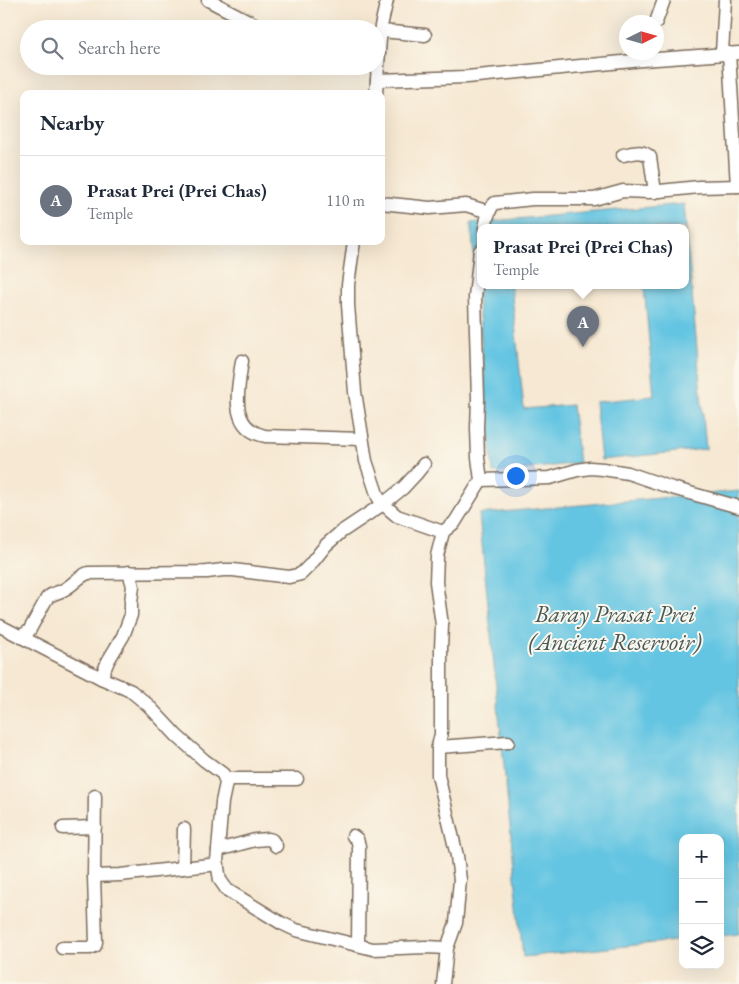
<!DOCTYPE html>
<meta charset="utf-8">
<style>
body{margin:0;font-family:"EB Garamond",serif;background:#f6f6f7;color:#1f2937}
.controls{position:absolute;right:15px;bottom:15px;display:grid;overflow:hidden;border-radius:10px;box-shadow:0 5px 20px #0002}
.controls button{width:45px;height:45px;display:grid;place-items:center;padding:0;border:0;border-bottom:1px solid #e0e1e3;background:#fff;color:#1f2937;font:25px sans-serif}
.compass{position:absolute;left:619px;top:15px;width:45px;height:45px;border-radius:50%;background:#fff;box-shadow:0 5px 20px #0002;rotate:85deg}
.you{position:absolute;left:515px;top:475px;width:18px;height:18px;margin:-12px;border:4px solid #fff;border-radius:50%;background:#1a73e8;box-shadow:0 0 0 8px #1a73e833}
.badge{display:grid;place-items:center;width:32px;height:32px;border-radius:50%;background:#c8321e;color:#fff;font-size:16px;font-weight:700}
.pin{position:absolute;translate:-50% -41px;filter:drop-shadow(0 1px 2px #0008)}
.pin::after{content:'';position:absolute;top:26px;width:18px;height:15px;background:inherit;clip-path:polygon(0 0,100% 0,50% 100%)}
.popup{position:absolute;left:477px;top:224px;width:212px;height:65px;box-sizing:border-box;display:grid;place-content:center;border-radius:10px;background:#fff;filter:drop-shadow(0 1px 4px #0005);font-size:16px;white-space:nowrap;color:#747a83}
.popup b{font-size:19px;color:#1f2937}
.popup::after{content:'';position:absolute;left:50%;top:100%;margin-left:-10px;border:10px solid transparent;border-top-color:#fff}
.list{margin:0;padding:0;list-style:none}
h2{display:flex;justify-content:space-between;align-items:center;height:65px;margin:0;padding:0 20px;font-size:21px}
h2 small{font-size:16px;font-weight:400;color:#747a83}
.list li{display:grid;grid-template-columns:32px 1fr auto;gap:15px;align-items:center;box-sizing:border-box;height:90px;padding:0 20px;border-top:1px solid #e0e1e3}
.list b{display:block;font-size:19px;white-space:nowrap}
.list p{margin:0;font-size:16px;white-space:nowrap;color:#747a83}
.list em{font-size:16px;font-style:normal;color:#747a83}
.icon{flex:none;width:28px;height:28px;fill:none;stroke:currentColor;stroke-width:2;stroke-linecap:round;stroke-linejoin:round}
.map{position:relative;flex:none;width:739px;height:984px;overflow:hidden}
.search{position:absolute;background:#fff;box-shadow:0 5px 20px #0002;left:20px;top:20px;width:365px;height:55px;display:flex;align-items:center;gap:12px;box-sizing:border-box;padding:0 18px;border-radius:28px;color:#747a83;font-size:19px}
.panel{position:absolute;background:#fff;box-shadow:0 5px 20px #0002;left:20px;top:90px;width:365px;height:155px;border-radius:10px}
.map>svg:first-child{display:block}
</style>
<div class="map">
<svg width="739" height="984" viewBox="0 0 739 984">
<rect width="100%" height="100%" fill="#fbf7ec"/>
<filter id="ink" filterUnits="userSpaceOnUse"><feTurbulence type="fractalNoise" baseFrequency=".02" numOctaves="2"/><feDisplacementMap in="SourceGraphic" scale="10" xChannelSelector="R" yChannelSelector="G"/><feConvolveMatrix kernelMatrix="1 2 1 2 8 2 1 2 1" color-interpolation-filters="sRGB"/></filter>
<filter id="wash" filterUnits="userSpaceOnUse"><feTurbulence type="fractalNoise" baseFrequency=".0096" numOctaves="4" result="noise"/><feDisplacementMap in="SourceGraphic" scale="20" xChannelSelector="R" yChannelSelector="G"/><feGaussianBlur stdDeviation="1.12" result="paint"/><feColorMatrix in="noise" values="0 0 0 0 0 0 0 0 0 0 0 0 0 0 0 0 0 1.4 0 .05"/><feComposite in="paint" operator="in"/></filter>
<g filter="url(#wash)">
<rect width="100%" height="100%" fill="#f6e8d2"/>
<!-- water -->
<g fill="#64c5e2" stroke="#507880">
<polygon points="684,204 706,449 601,460 595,402 654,396 644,286 686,286 686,228 480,228 480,286 511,286 524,409 572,405 579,463 493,473 471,223"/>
<polygon points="739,491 739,934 720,936 720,838 683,838 683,940 523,957 479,514"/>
</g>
</g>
<g filter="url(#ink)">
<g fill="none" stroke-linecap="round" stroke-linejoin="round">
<!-- minor casing -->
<g stroke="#7c6c5d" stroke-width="15">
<g id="minor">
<polyline points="208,0 264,29"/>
<polyline points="656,22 664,0"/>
<polyline points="381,31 425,35"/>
<polyline points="722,53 725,0"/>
<polyline points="729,53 737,186"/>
<polyline points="377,80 467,77 643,60 739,53"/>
<polyline points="376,94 378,65 381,26 387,0"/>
<path d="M623,155C633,153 642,149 650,157L655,192"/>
<polyline points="381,203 430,208 466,205 489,212"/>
<path d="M485,228C487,219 488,209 495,203L533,199H594L623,191L650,192L699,187L739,186"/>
<polyline points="354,241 348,285 348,305 355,392 366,461 378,497 383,504 397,516 443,532 437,556 436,582 442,625 441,649 441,734 438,747 438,775 457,856 460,880 456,923 447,948 443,984"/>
<path d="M242,361C238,390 228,428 265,436L362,439"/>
<polyline points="481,480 550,478 577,470 590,468 603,469 628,473 672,488 739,507"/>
<polyline points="443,532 455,522 481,480 478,458 477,428 478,399 475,297 480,251"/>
<polyline points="0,626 101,678 131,691 148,705 177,736 204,760 223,774 226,783 222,802 217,862 220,880 227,890 281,923 296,930 373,949 426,947 447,948"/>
<path d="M21,636L29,631L47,598C52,593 59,593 65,589C74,584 78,577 88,573L207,572L223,570H233L289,577L301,574L310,565L326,545L341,532L383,504L403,488L416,474L424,464"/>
<polyline points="101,678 108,661 123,636 131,615 131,602 133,586 129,572"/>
<polyline points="438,747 508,742"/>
<polyline points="225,779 297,779"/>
<polyline points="95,796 94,876 120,875 218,864"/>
<polyline points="63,828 95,827"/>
<polyline points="353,836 357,839 359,846 358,945"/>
<polyline points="218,850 255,840 269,839 272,840 276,846"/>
<polyline points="183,868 184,829"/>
<polyline points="62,948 90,948 95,946 96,942 94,876"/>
</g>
</g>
<!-- minor -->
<use href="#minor" stroke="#fff" stroke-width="12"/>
</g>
</g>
<g text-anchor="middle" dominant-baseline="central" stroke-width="4" stroke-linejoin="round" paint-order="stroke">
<!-- water labels -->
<g font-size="24" font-style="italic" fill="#475859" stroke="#fbf7ec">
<text x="615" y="613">Baray Prasat Prei<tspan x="615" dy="28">(Ancient Reservoir)</tspan></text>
</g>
</g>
</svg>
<div class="controls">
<button>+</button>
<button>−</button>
<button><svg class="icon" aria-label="layers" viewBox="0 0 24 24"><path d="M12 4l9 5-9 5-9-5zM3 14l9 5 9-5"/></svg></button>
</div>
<svg class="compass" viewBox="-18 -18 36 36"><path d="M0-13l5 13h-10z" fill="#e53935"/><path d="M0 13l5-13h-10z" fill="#747a83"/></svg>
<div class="you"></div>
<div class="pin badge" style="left:583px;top:347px;background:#6b7280">A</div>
<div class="popup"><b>Prasat Prei (Prei Chas)</b>Temple</div>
<div class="search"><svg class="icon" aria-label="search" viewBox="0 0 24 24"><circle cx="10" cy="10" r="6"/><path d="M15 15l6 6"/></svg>Search here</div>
<section class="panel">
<h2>Nearby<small></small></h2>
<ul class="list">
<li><span class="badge" style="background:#6b7280">A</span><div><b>Prasat Prei (Prei Chas)</b><p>Temple</p></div><em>110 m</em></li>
</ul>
</section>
</div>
